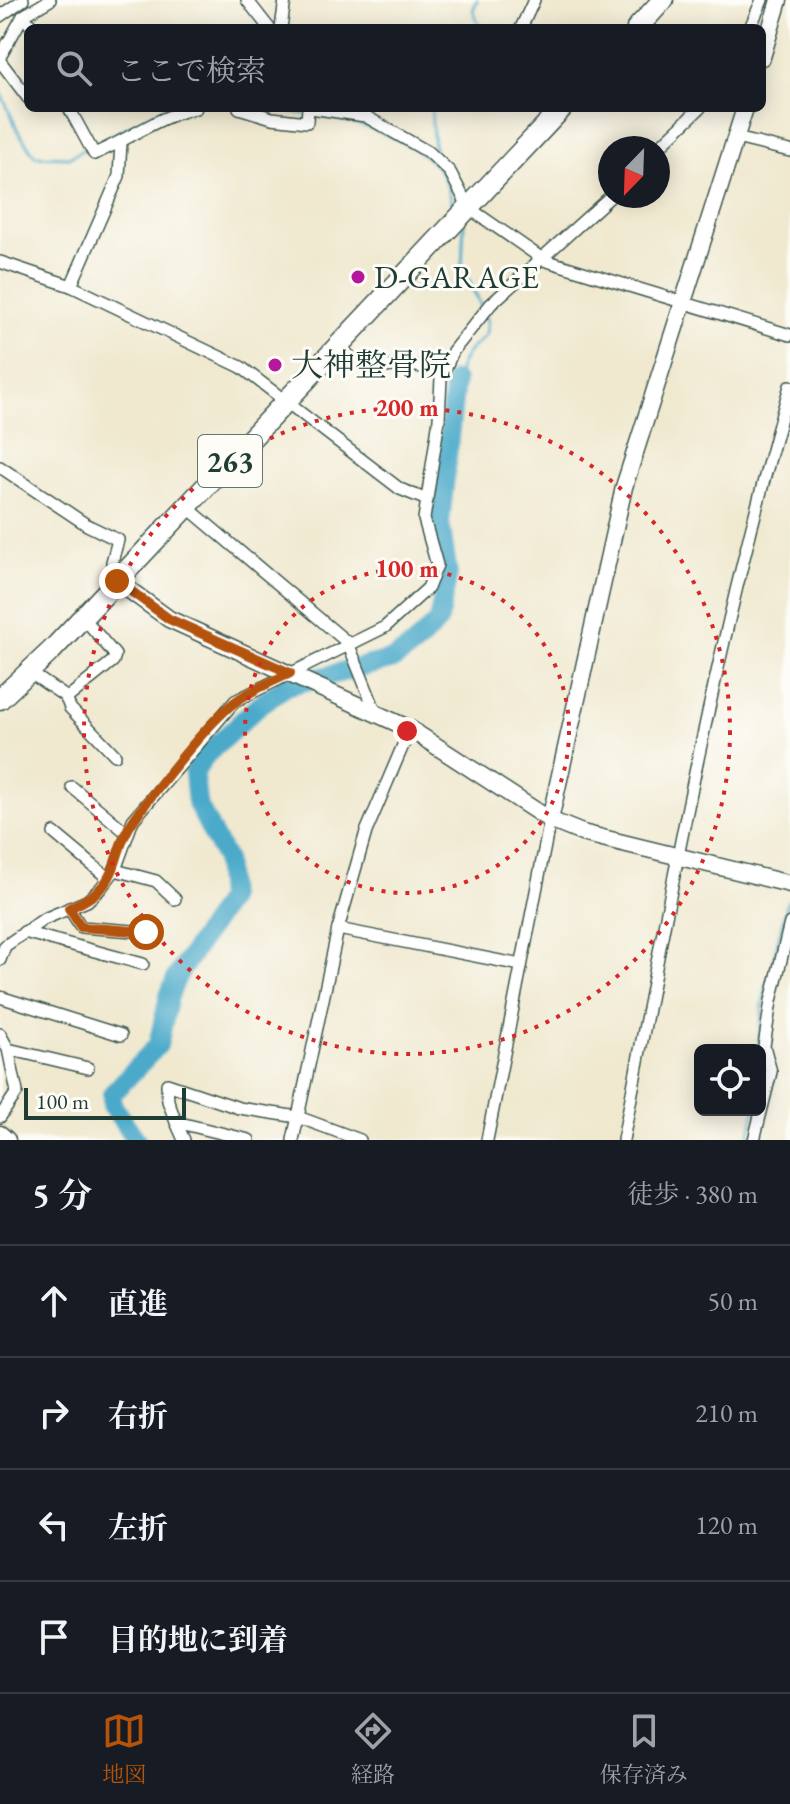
<!DOCTYPE html>
<html lang="ja">
<meta charset="utf-8">
<style>
body{margin:0;font-family:"EB Garamond","Noto Serif JP",serif;background:#242831;color:#f1f3f6}
.controls{position:absolute;right:24px;bottom:24px;display:grid;overflow:hidden;border-radius:12px;box-shadow:0 4px 20px #0003}
.controls button{width:72px;height:72px;display:grid;place-items:center;padding:0;border:0;border-bottom:2px solid #363941;background:#171b24;color:#f1f3f6;font:40px sans-serif}
.compass{position:absolute;left:598px;top:136px;width:72px;height:72px;border-radius:50%;background:#171b24;box-shadow:0 4px 20px #0003;rotate:203deg}
.scale{position:absolute;left:24px;bottom:20px;width:162px;box-sizing:border-box;padding-left:8px;border:4px solid #1f3d34;border-top:0;font-size:22px;line-height:28px;white-space:nowrap;color:#1f3d34;-webkit-text-stroke:6px #fdfcf7;paint-order:stroke}
.stop{position:absolute;width:24px;height:24px;margin:-18px;border:6px solid #b45309;border-radius:50%;background:#fff}
.stop.end{background:#b45309;border-color:#fff;box-shadow:0 2px 8px #0008}
.list{margin:0;padding:0;list-style:none}
h2{display:flex;justify-content:space-between;align-items:center;height:104px;margin:0;padding:0 32px;font-size:34px}
h2 small{font-size:26px;font-weight:400;color:#9ea1a6}
.list li{display:grid;grid-template-columns:52px 1fr auto;gap:24px;align-items:center;box-sizing:border-box;height:112px;padding:0 32px;border-top:2px solid #363941}
.list b{display:block;font-size:30px;white-space:nowrap}
.list em{font-size:26px;font-style:normal;color:#9ea1a6}
.icon{flex:none;width:44px;height:44px;fill:none;stroke:currentColor;stroke-width:2;stroke-linecap:round;stroke-linejoin:round}
.map{position:relative;flex:none;width:790px;height:1140px;overflow:hidden}
.search{position:absolute;background:#171b24;box-shadow:0 4px 20px #0003;left:24px;right:24px;top:24px;height:88px;display:flex;align-items:center;gap:20px;box-sizing:border-box;padding:0 28px;border-radius:12px;color:#9ea1a6;font-size:30px}
.sheet{height:552px;background:#171b24}
nav{display:flex;justify-content:space-around;align-items:center;box-sizing:border-box;height:112px;border-top:2px solid #363941;background:#171b24;font-size:22px;color:#9ea1a6}
nav a{display:grid;justify-items:center;gap:4px}
nav .on{color:#b45309}
.map>svg:first-child{display:block}
</style>
<div class="map">
<svg width="790" height="1140" viewBox="0 0 790 1140">
<rect width="100%" height="100%" fill="#fdfcf7"/>
<filter id="ink" filterUnits="userSpaceOnUse"><feTurbulence type="fractalNoise" baseFrequency=".0125" numOctaves="2"/><feDisplacementMap in="SourceGraphic" scale="16" xChannelSelector="R" yChannelSelector="G"/><feConvolveMatrix kernelMatrix="1 2 1 2 8 2 1 2 1" color-interpolation-filters="sRGB"/></filter>
<filter id="wash" filterUnits="userSpaceOnUse"><feTurbulence type="fractalNoise" baseFrequency=".006" numOctaves="4" result="noise"/><feDisplacementMap in="SourceGraphic" scale="32" xChannelSelector="R" yChannelSelector="G"/><feGaussianBlur stdDeviation="1.8" result="paint"/><feColorMatrix in="noise" values="0 0 0 0 0 0 0 0 0 0 0 0 0 0 0 0 0 1.4 0 .05"/><feComposite in="paint" operator="in"/></filter>
<g filter="url(#wash)">
<rect width="100%" height="100%" fill="#f0e9d0"/>
<g fill="none" stroke-linecap="round" stroke-linejoin="round">
<!-- stream -->
<g stroke="#4baaca" stroke-width="3">
<polyline points="477,0 473,10 480,28"/>
<polyline points="0,91 18,131 35,156 70,157 86,148"/>
<polyline points="270,108 305,114"/>
<polyline points="431,108 434,150"/>
<path d="M313,115C354,120 410,137 439,169C447,179 449,198 456,210"/>
<polyline points="93,145 164,108"/>
<polyline points="464,223 462,267 483,310"/>
<path d="M455,381C458,373 461,363 466,355C476,340 492,340 486,317"/>
<polyline points="758,1050 764,997 788,901"/>
<polyline points="760,1088 765,1069"/>
<polyline points="748,1140 755,1110"/>
</g>
<!-- river -->
<polyline stroke="#4baaca" stroke-width="20" points="136,1140 112,1105 112,1094 158,1045 169,996 177,976 228,899 225,858 197,803 194,773 206,755 258,706 286,686 394,659 415,645 438,621 448,574 440,523 455,381"/>
</g>
</g>
<g filter="url(#ink)">
<g fill="none" stroke-linecap="round" stroke-linejoin="round">
<!-- street casing -->
<g stroke="#3e574b" stroke-width="14">
<g id="street">
<polyline points="247,0 269,28"/>
<polyline points="0,16 23,0"/>
<polyline points="23,16 50,0"/>
<polyline points="281,28 285,0"/>
<polyline points="521,28 534,0"/>
<polyline points="750,28 762,0"/>
<polyline points="0,57 23,16 33,28"/>
<polyline points="0,61 28,98"/>
<path d="M69,108L94,154C132,138 156,117 196,108"/>
<polyline points="239,108 272,118 307,122 308,108"/>
<polyline points="311,108 365,116 430,153 450,172 469,208 544,260 790,335"/>
<polyline points="736,138 790,151"/>
<polyline points="658,148 700,108"/>
<polyline points="0,262 71,286 241,367 400,489 427,500"/>
<polyline points="71,286 119,176 121,143"/>
<path d="M339,346C366,374 371,367 407,365C418,365 432,370 444,372"/>
<polyline points="0,467 87,525 118,540 112,562 117,581"/>
<polyline points="187,507 348,643 375,710"/>
<polyline points="29,672 66,697 70,708 115,755"/>
<polyline points="66,699 113,661 115,655 83,617"/>
<polyline points="72,787 127,833"/>
<polyline points="54,833 108,878"/>
<polyline points="115,870 156,881 175,899"/>
<polyline points="69,908 81,927 146,932"/>
<polyline points="338,929 521,965"/>
<polyline points="24,932 143,964"/>
<polyline points="0,960 5,946 44,919 87,901 100,889 115,870 133,820 235,701 385,627 428,588 437,565 424,519 439,419 441,378 453,351 491,304 611,196"/>
<polyline points="0,997 121,1035"/>
<polyline points="0,1034 8,1049 17,1092 0,1117"/>
<polyline points="8,1049 88,1068"/>
<polyline points="176,1122 184,1140"/>
<polyline points="249,1140 176,1122 168,1101 167,1084 239,1108 298,1117 360,1140"/>
<polyline points="293,1140 338,929 366,832 410,729"/>
<polyline points="487,1140 550,820"/>
<path d="M623,1140C671,887 718,634 790,386"/>
<polyline points="754,1140 771,1072 764,1046 771,1001 790,923"/>
</g>
</g>
<!-- secondary casing -->
<g stroke="#3e574b" stroke-width="19">
<g id="secondary">
<polyline points="762,57 779,0"/>
<polyline points="117,581 169,619 410,729 550,820 582,833 790,884"/>
<polyline points="550,820 624,487 745,108"/>
<polyline points="0,1134 7,1140"/>
</g>
</g>
<!-- highway casing -->
<g stroke="#3e574b" stroke-width="23">
<g id="highway">
<polyline points="637,28 663,0"/>
<polyline points="0,699 52,650 562,108"/>
</g>
</g>
<!-- street -->
<use href="#street" stroke="#fff" stroke-width="11"/>
<!-- secondary -->
<use href="#secondary" stroke="#fff" stroke-width="16"/>
<!-- highway -->
<use href="#highway" stroke="#fff" stroke-width="20"/>
</g>
</g>
<g fill="none" stroke-linecap="round" stroke-linejoin="round" filter="url(#ink)">
<!-- route -->
<path stroke="#b45309" stroke-width="10" d="M117,581L169,619L290,673C272,682 251,690 235,702C208,722 156,789 135,818C107,856 127,884 69,908L81,927L146,932"/>
</g>
<!-- distance rings -->
<g fill="none" stroke="#d62828" stroke-width="4" stroke-dasharray="4 8">
<circle cx="407" cy="731" r="162"/>
<circle cx="407" cy="731" r="323"/>
</g>
<!-- markers -->
<g fill="#b5179e" stroke="#fdfcf7" stroke-width="3">
<circle cx="358" cy="277" r="8"/>
<circle cx="275" cy="365" r="8"/>
</g>
<g text-anchor="middle" dominant-baseline="central" stroke-width="6" stroke-linejoin="round" paint-order="stroke">
<!-- shield labels -->
<rect fill="#fdfcf7" stroke="#62766e" stroke-width="2" x="198" y="435" width="64" height="52" rx="6"/>
<g font-size="30" font-weight="bold" fill="#1f3d34">
<text x="230" y="461">263</text>
</g>
<!-- poi labels -->
<g font-size="32" fill="#1f3d34" stroke="#fdfcf7" text-anchor="start">
<text x="374" y="277">D-GARAGE</text>
<text x="291" y="365">大神整骨院</text>
</g>
</g>
<circle cx="407" cy="731" r="12" fill="#d62828" stroke="#fdfcf7" stroke-width="4"/>
<g font-size="24" text-anchor="middle" font-weight="bold" fill="#d62828" stroke="#fdfcf7" stroke-width="6" stroke-linejoin="round" paint-order="stroke">
<text x="407" y="416">200 m</text>
<text x="407" y="577">100 m</text>
</g>
</svg>
<div class="controls">
<button><svg class="icon" aria-label="locate" viewBox="0 0 24 24"><circle cx="12" cy="12" r="6"/><path d="M12 2v4M12 18v4M2 12h4M18 12h4"/></svg></button>
</div>
<svg class="compass" viewBox="-18 -18 36 36"><path d="M0-13l5 13h-10z" fill="#e53935"/><path d="M0 13l5-13h-10z" fill="#9ea1a6"/></svg>
<div class="scale">100 m</div>
<div class="stop" style="left:146px;top:932px"></div>
<div class="stop end" style="left:117px;top:581px"></div>
<div class="search"><svg class="icon" aria-label="search" viewBox="0 0 24 24"><circle cx="10" cy="10" r="6"/><path d="M15 15l6 6"/></svg>ここで検索</div>
</div>
<section class="sheet">
<h2>5 分<small>徒歩 · 380 m</small></h2>
<ul class="list">
<li><svg class="icon" aria-label="ahead" viewBox="0 0 24 24"><path d="M12 20V5M6 11l6-6 6 6"/></svg><div><b>直進</b></div><em>50 m</em></li>
<li><svg class="icon" aria-label="right" viewBox="0 0 24 24"><path d="M7 20v-9h11M14 6l5 5-5 5"/></svg><div><b>右折</b></div><em>210 m</em></li>
<li><svg class="icon" aria-label="left" viewBox="0 0 24 24"><path d="M17 20v-9H6M10 6l-5 5 5 5"/></svg><div><b>左折</b></div><em>120 m</em></li>
<li><svg class="icon" aria-label="arrive" viewBox="0 0 24 24"><path d="M6 21V4h12l-3 4 3 4H6"/></svg><div><b>目的地に到着</b></div></li>
</ul>
</section>
<nav>
<a class="on"><svg class="icon" aria-label="map" viewBox="0 0 24 24"><path d="M3 6l6-2 6 2 6-2v14l-6 2-6-2-6 2zM9 4v14M15 6v14"/></svg>地図</a>
<a><svg class="icon" aria-label="directions" viewBox="0 0 24 24"><path d="M12 3l9 9-9 9-9-9zM9 14v-3h6M13 9l2 2-2 2"/></svg>経路</a>
<a><svg class="icon" aria-label="saved" viewBox="0 0 24 24"><path d="M7 4h10v16l-5-4-5 4z"/></svg>保存済み</a>
</nav>
